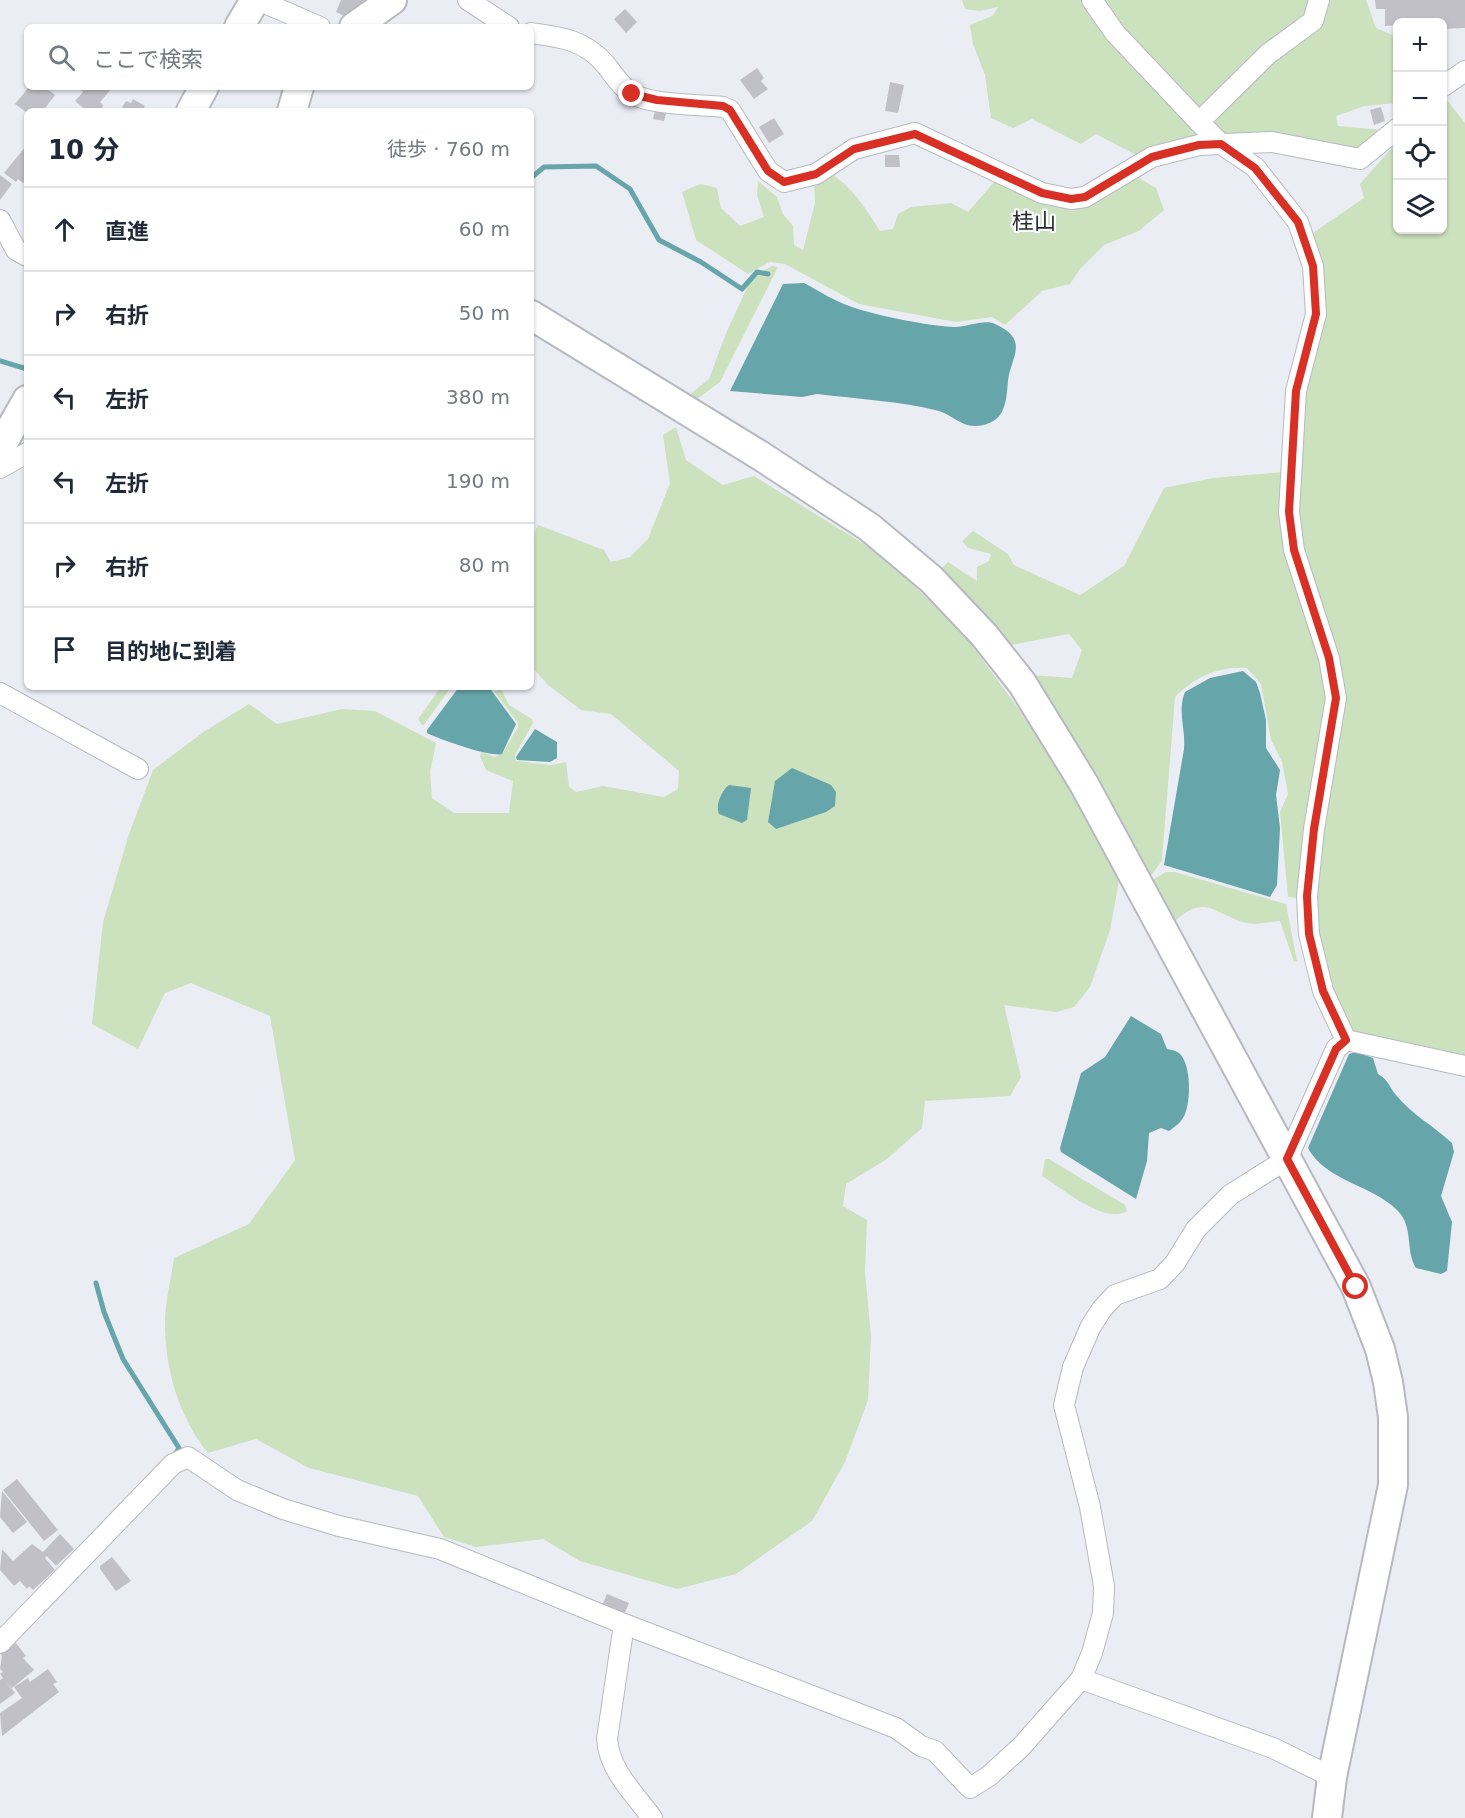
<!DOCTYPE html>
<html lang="ja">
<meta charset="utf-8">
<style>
body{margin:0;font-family:"DejaVu Sans","Noto Sans JP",sans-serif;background:#f2f2f3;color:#1f2937}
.controls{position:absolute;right:18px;top:18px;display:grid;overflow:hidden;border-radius:9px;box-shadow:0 2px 4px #0004}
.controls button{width:54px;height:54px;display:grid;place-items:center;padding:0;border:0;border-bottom:2px solid #e0e1e3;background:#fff;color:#1f2937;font:30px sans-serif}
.stop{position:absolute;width:18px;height:18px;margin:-14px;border:4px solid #d93025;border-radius:50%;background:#fff}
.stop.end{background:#d93025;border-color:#fff;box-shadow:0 2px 6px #0008}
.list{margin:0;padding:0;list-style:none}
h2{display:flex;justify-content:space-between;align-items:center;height:78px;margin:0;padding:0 24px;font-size:26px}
h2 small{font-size:20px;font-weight:400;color:#747a83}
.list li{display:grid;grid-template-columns:39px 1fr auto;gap:18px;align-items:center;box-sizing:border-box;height:84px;padding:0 24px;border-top:2px solid #e0e1e3}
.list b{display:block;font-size:22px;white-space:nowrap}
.list em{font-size:20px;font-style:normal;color:#747a83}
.icon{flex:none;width:33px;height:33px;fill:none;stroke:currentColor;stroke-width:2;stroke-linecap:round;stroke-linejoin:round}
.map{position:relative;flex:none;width:1465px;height:1818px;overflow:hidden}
.search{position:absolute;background:#fff;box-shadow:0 2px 4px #0004;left:24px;top:24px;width:510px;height:66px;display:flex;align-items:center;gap:15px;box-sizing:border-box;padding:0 21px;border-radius:9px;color:#747a83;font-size:22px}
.panel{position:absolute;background:#fff;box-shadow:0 2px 4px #0004;left:24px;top:108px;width:510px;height:582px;border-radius:9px}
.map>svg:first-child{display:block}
</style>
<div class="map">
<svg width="1465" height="1818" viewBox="0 0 1465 1818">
<rect width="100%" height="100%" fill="#ebedf5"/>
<!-- green -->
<g fill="#cce1be">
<polygon points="962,0 1366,0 1376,28 1397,37 1397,103 1365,106 1336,116 1338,126 1384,130 1370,145 1350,152 1290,137 1138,156 1096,134 1081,144 1032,119 1013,128 991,118 985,75 973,44 970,25 992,16 998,7 980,11 965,9"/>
<path d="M1447,100L1465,123V1057L1351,1032L1331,991L1315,937L1314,899L1288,897L1280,812L1288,794L1282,762L1271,740L1261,684L1247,668C1218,666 1195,677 1175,697L1162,860L1149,879L1031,675L1072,678L1082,650L1069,634L1006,646L939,571L948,562L977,581V567L989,561L991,554L968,548L962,541L973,531L1008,554L1014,565L1080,595L1124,566L1164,488L1213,478L1297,471L1302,391L1323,317L1310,235L1364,198L1360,184L1397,142L1398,230H1442V104Z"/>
<path d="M829,172C852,187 866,208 880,231L893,229L898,214L911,207L951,203L968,212L996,180L1070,205L1100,200L1117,186L1139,178L1156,188L1164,210L1139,231L1104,245L1080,269L1070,284L1042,291L1005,325L992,317L956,322L859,304L785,264L770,262L748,274L696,240L682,192L700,184L717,188L721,208L740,226L764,217L757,195L758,181L777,197L783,214L793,226L794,245L803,250L815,203L814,180Z"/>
<polygon points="772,266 778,267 720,382 697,399 689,395 709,379 727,331 752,277"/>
<path d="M676,427L686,460L723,485L754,476L888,559L968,640L1021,712L1093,825L1119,881L1110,930L1090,987L1074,1007L1056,1012L1004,1005L1021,1077L1010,1096L925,1101L922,1128L887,1159L846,1184L843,1206L867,1220L865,1272L871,1336L868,1400L845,1462L812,1521L736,1574L677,1589L580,1561L543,1539L476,1547L444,1537L418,1496L309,1468L256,1439L208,1453C179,1417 165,1370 165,1323C165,1302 171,1279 174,1258L249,1224L295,1160L270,1016L191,983L165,993L138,1049L92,1024L103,922L129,834L153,770L205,731L249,704L277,724L342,709L375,711L436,743L430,772L432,798L454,813H509L513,781L486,770L480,756L481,752L495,757L502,754L518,727V723L491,687H500L509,705L532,719L533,723L515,755L516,761L551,765L566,762L569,787L576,792L603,786L664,797L678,789L679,771L611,714L581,710L548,685L531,666V539L538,525L604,550L611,562L630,557L648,539L670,483L663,435Z"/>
<polygon points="441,687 451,687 423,726 418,719"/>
<path d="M1166,872H1175L1286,904L1297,961L1294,962L1280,921C1270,922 1257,925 1247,923C1213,914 1206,893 1175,921L1152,880Z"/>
<path d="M1045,1159H1049L1125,1205L1127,1211C1104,1225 1062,1188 1042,1176Z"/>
</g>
<!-- water -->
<g fill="#66a5a9">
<path d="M804,283C819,291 836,302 852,307C878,316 928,326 955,327C967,327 985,319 995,324C1031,340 1010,358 1008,381C1006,404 1005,424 976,426C962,427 952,415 939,411C900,401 857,399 817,394L802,397L730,391L783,284Z"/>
<path d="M1243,671L1256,682L1260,693L1266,720V748L1280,770L1276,795L1280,828L1277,885L1270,897L1164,865L1184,749C1186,729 1177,711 1185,692L1210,678Z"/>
<path d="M459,687H489L516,724L502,754C492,758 439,739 427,733V730Z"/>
<polygon points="535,729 557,742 557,758 550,762 517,760 516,757"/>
<polygon points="792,768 831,785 836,792 835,806 826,812 776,829 768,822 775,781"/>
<path d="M729,785L751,788L747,820L742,823L719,814C715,805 722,790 729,785Z"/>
<path d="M1131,1016L1161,1034L1167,1049C1172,1050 1176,1050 1180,1054C1191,1065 1191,1100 1185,1114C1182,1122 1176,1126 1169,1131L1161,1128L1149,1133L1147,1161L1136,1199L1061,1152L1060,1148L1081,1073L1105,1057Z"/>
<path d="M1356,1052L1373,1058L1378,1074C1389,1080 1389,1087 1396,1095C1412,1115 1434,1126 1452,1143L1454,1152L1441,1196L1452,1222L1447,1271L1441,1274L1416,1268C1405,1250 1414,1228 1398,1211C1373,1185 1325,1181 1308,1148L1349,1054Z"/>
</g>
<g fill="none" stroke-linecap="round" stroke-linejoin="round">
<!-- stream -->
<g stroke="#66a5a9" stroke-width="5">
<polyline points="531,178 544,167 596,166 630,189 659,240 701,262 742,289 757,272 768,274"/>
<polyline points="0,361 27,369"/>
<polyline points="96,1283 104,1312 123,1359 179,1448 174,1456"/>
</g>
</g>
<!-- building -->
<g fill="#c1bfc7">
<polygon points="341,0 367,0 360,15 353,20 336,12"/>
<polygon points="1375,0 1465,0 1465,28 1442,29 1442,22 1398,22 1398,25 1385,26 1385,9 1376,9"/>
<polygon points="625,9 637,22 626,33 614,19"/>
<polygon points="757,68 764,78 761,81 768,89 754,99 740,80"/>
<polygon points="890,82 904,85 898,113 885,111"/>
<polygon points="29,87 45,87 55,95 43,111 34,108 27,113 15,104"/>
<polygon points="84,87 113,87 100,102 103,105 102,111 87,111 75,101 83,92 81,90"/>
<polygon points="133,99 145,106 142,111 120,111 126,101 131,103"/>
<polygon points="656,107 667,109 664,121 653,119"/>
<polygon points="1381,107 1385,121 1374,125 1370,110"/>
<polygon points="774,118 784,134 769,143 759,127"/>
<polygon points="26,146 27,178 23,183 18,179 16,182 4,173"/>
<polygon points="885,155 899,155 900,167 885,167"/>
<polygon points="0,175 12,184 0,200"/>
<polygon points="17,1479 58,1530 44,1541 3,1490"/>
<polygon points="2,1491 27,1522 13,1533 0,1517"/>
<polygon points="60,1534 74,1549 56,1566 47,1556 45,1558 55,1570 33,1590 29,1586 27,1589 20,1581 14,1586 0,1570 2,1549 13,1561 32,1544 43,1552"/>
<polygon points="112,1557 131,1581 116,1591 100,1569 100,1566"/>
<polygon points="607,1594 629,1603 623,1617 601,1608"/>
<polygon points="16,1643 26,1656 23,1658 34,1670 12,1688 6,1682 12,1689 10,1691 12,1689 15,1693 0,1704 0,1680 3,1678 0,1674 3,1672 0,1669 2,1656 0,1653"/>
<polygon points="48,1669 57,1682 53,1684 59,1692 2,1736 0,1713 22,1698 14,1687 28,1678 30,1682"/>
</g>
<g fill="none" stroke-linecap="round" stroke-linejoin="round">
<!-- street casing -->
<g stroke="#b7b9c0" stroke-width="22">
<g id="street">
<polyline points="258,0 320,27"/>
<polyline points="468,0 509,27"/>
<polyline points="1092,0 1115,33 1199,122 1221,144 1255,167 1298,222 1313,266 1316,314 1296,391 1289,512 1294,550 1329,658 1336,698 1314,829 1307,896 1309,934 1323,991 1346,1040"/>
<path d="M531,33C561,37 585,40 606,65C614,75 620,86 631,93C652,106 698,104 723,107L730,110L768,171L784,182L816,174L854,149L915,133L1042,193L1071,199L1085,197L1152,157L1199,145L1272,142L1360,159L1398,128"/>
<polyline points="1442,87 1465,71"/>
<polyline points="1199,122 1268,54 1313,21 1319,0"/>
<polyline points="0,220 16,250 27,256"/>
<polyline points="0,468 27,453"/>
<polyline points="0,693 138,769"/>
<path d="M624,1624L607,1739C609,1770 634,1793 652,1818"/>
<polyline points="0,1643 173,1464 188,1457 237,1490 283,1509 339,1526 440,1549 624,1624 896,1728 921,1746 935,1751 970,1788 989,1776 1021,1747 1081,1679 1092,1653 1103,1613 1104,1586 1090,1507 1064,1405 1073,1367 1091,1326 1102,1309 1115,1295 1160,1279 1175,1263 1196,1229 1230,1195 1287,1159 1336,1049 1346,1040 1465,1066"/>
<polyline points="1081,1679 1273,1748 1332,1777"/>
</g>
</g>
<!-- secondary casing -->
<g stroke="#b7b9c0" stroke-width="32">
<g id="secondary">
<polyline points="239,27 255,0"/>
<polyline points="354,27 392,0"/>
<polyline points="191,111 204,87"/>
<polyline points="292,111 299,87"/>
<polyline points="531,315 761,456 869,527 931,579 984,635 1022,683 1084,784 1356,1287 1380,1349 1388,1382 1393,1417 1393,1485 1332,1777 1327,1818"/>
<polyline points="0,448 27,400"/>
</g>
</g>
<!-- street -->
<use href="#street" stroke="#fff" stroke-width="20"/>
<!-- secondary -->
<use href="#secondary" stroke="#fff" stroke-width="28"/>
</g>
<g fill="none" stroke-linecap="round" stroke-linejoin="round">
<!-- route -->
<polyline stroke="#d93025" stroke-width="8" points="632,94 657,100 723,106 730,110 768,171 784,182 816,174 854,149 915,134 1042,193 1071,199 1085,197 1152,157 1199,145 1221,144 1255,168 1298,222 1313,266 1316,314 1296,391 1289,512 1294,550 1329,658 1336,698 1314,829 1307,896 1309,934 1323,991 1346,1040 1336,1049 1287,1159 1356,1287"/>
</g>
<g text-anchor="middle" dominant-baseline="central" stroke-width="4.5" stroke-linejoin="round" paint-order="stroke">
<!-- neighbourhood labels -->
<g font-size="22" fill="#28292c" stroke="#fafbfe">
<text x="1034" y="221">桂山</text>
</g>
</g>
</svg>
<div class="controls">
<button>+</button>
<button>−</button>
<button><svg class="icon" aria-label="locate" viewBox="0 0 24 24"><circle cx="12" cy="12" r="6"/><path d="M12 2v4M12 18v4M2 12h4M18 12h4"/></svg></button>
<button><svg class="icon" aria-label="layers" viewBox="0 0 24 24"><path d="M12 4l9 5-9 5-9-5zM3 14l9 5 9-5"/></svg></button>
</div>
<div class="stop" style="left:1356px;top:1287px"></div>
<div class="stop end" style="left:632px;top:94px"></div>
<div class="search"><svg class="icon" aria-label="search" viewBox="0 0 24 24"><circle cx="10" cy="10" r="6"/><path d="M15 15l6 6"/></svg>ここで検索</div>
<section class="panel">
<h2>10 分<small>徒歩 · 760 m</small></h2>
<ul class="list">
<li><svg class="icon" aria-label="ahead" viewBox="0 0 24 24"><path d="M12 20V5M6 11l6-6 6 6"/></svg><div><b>直進</b></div><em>60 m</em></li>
<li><svg class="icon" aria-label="right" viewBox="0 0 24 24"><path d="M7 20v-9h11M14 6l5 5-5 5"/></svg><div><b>右折</b></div><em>50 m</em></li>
<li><svg class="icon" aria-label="left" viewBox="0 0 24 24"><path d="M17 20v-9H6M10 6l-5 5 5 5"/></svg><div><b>左折</b></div><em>380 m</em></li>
<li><svg class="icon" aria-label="left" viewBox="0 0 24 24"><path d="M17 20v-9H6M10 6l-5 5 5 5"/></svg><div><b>左折</b></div><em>190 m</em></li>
<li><svg class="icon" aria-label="right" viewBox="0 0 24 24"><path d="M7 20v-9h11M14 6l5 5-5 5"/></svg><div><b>右折</b></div><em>80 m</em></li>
<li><svg class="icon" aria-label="arrive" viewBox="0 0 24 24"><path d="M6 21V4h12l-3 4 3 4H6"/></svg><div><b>目的地に到着</b></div></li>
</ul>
</section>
</div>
